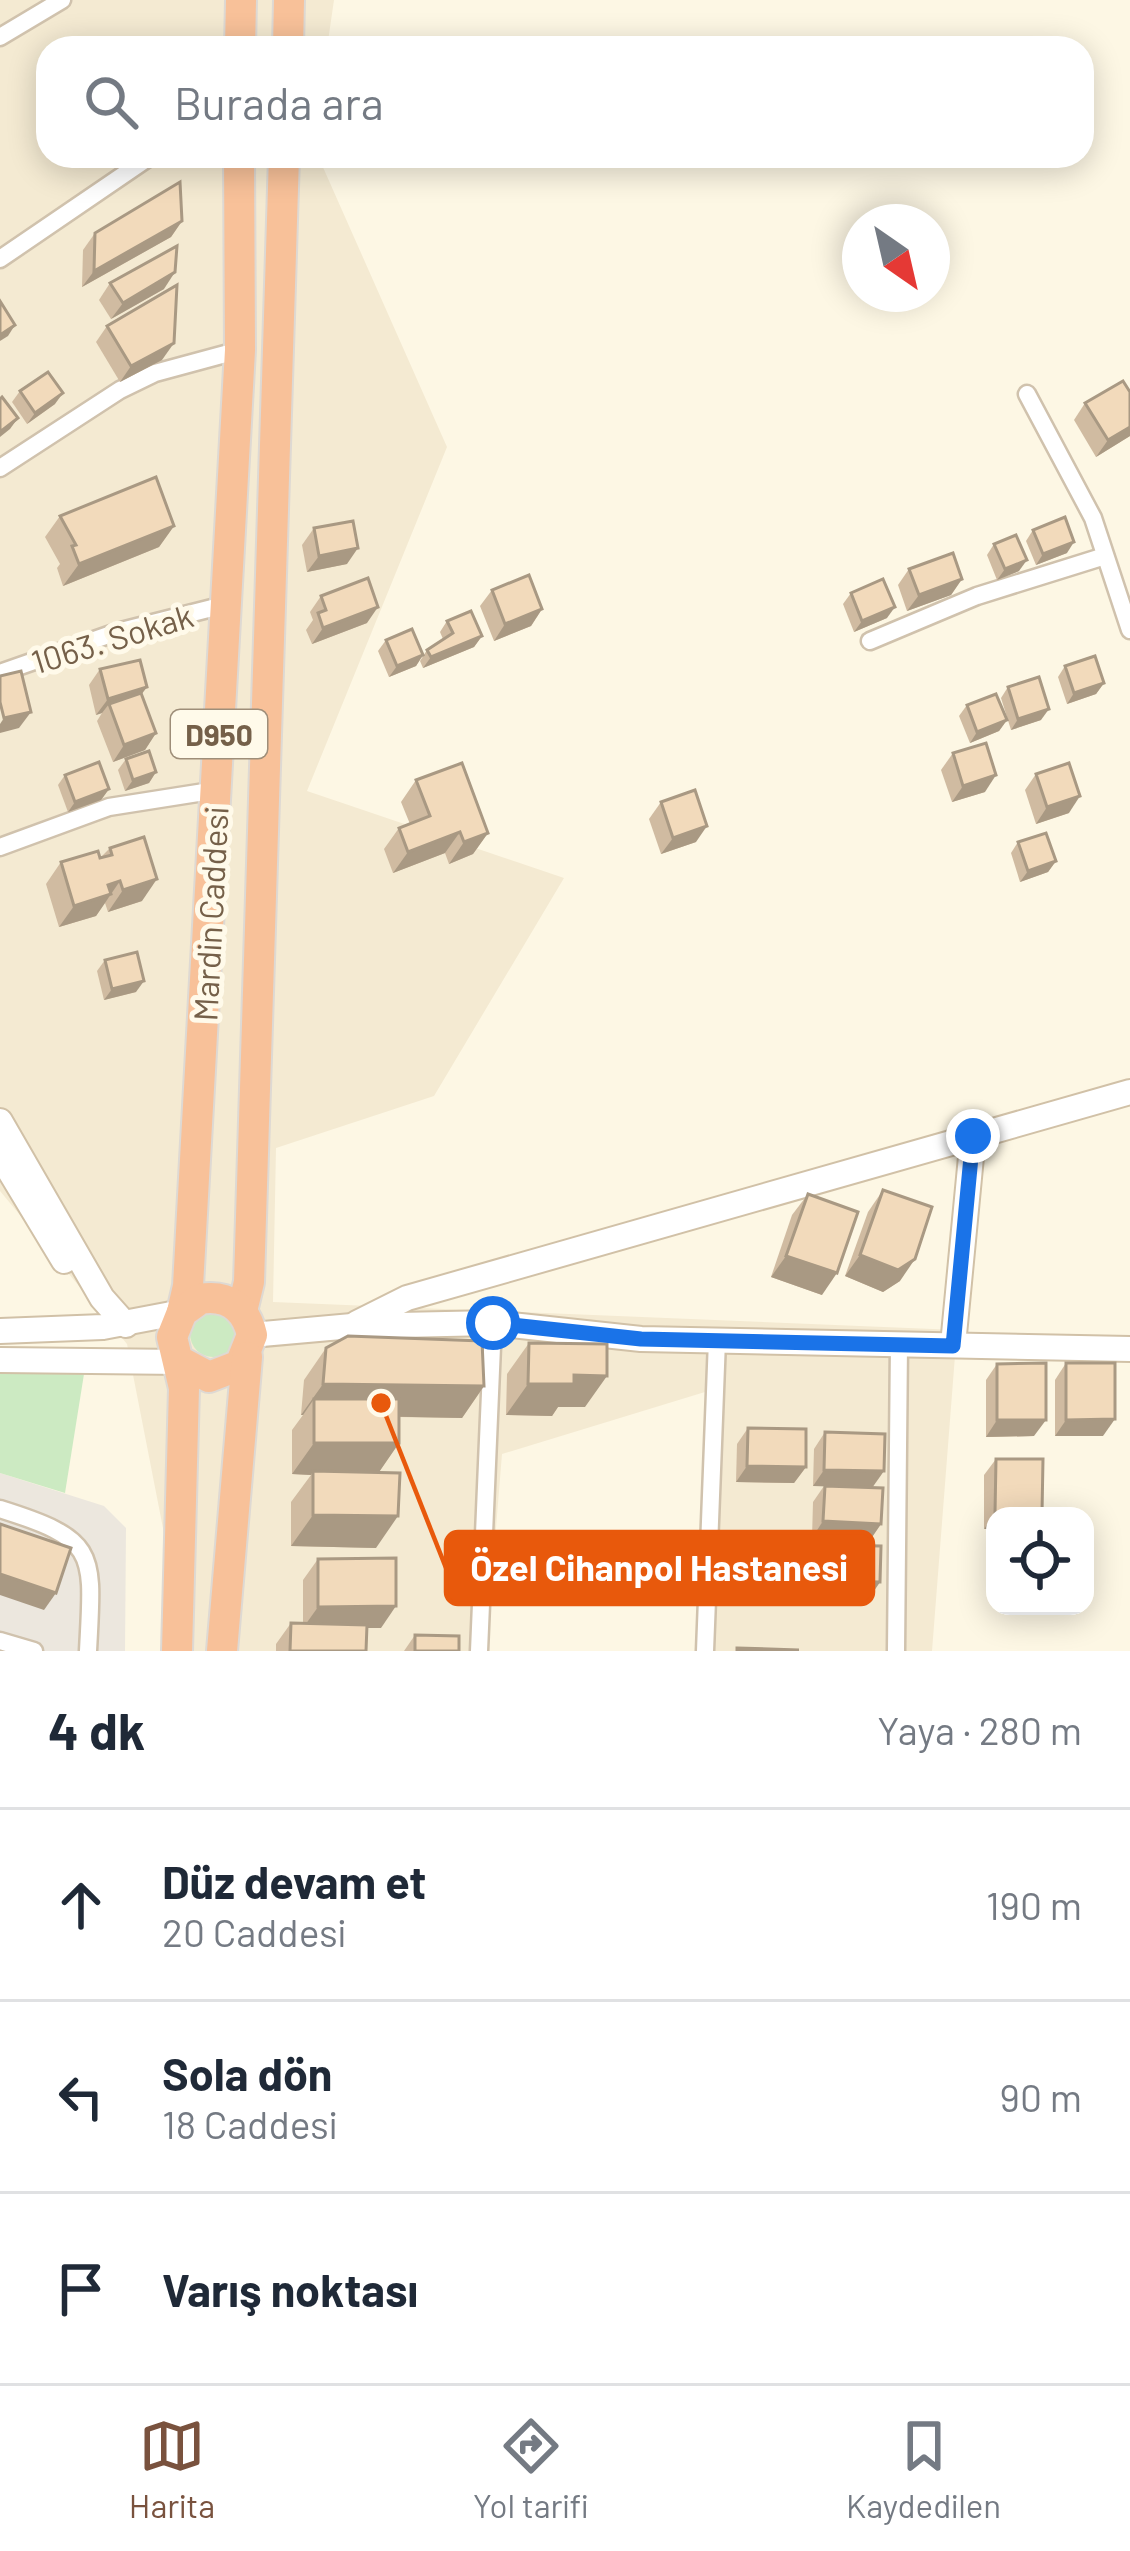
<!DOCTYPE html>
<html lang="tr">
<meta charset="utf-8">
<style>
body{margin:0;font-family:Barlow,sans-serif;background:#f6f6f7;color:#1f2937}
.controls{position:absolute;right:36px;bottom:36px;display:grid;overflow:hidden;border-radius:24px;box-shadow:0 6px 30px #0003}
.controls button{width:108px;height:108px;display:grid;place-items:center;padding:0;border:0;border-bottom:3px solid #e0e1e3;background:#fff;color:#1f2937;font:60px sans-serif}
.compass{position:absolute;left:842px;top:204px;width:108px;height:108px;border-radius:50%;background:#fff;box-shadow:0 6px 30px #0003;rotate:146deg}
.stop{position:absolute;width:36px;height:36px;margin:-27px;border:9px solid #1a73e8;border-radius:50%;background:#fff}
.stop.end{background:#1a73e8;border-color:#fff;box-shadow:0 3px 12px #0008}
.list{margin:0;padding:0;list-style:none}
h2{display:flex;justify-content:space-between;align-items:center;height:156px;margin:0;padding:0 48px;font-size:51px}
h2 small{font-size:39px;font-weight:400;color:#747a83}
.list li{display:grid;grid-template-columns:78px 1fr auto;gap:36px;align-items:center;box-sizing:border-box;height:192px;padding:0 48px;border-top:3px solid #e0e1e3}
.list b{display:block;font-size:45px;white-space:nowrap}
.list p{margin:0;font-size:39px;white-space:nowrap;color:#747a83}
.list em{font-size:39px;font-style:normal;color:#747a83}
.icon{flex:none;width:66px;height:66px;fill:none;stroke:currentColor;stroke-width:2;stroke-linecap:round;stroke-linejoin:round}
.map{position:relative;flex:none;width:1130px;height:1651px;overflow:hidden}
.search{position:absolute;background:#fff;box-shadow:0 6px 30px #0003;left:36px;right:36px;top:36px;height:132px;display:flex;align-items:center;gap:30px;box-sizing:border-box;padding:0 42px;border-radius:36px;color:#747a83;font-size:45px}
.sheet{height:732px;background:#fff}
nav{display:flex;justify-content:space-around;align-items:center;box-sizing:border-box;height:168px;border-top:3px solid #e0e1e3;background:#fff;font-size:33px;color:#747a83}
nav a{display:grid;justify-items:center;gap:6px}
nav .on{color:#79523e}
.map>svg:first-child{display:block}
</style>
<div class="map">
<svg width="1130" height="1651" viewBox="0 0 1130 1651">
<rect width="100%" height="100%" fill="#fdf7e4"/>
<!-- residential -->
<polygon fill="#f4ead2" points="0,0 334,0 327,48 48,48 48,156 318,156 447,447 307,791 564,878 434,1096 276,1148 273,1302 957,1330 932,1651 711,1651 718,1388 502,1454 486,1651 187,1651 127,1344 0,1191"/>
<!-- industrial -->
<polygon fill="#ece7de" points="0,1473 104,1506 126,1528 125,1651 0,1651"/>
<!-- green -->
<g fill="#cceac2">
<circle cx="213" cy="1334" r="23"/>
<polygon points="0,1369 84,1374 65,1493 0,1473"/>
</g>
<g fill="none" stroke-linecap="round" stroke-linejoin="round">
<!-- street casing -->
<g stroke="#d0c2ad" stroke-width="21">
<g id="street">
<polyline points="0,37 62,0"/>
<polyline points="0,259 151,156"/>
<polyline points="1027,394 1093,518 1130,630"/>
<polyline points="0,468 120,390 155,373 240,350"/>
<polyline points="870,641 977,596 1105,556"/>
<polyline points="0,673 117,632 224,605"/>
<polyline points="0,847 109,807 217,790"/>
<path d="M0,1509C99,1540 93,1552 88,1651"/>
<polyline points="0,1641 34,1651"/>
<polyline points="479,1651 493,1323"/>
<polyline points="705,1651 717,1340"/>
<polyline points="896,1651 899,1344"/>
</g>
</g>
<!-- secondary casing -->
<g stroke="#d1c1a7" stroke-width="28">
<g id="secondary">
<polyline points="0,1121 102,1298 126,1325"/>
<polyline points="0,1155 64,1261"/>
<polyline points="357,1323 407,1298 1130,1092"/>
<polyline points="0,1331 103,1327 182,1312"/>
<polyline points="252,1335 352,1326 493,1323 641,1339 1130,1349"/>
<polyline points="953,1345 973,1136"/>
<polyline points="0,1360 181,1362"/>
</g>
</g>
<!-- highway casing -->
<g stroke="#ded9d3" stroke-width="34">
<g id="highway">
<polyline points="240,48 241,0"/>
<polyline points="288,48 289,0"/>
<polyline points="242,1311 249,1282 284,156"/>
<polyline points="182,1312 188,1286 240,350 239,156"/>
<path d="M177,1651L184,1388L172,1337L182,1312L200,1299C228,1294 246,1308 252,1335L240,1365L209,1377L181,1362"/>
<polyline points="222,1651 247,1357"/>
</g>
</g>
<!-- street -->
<use href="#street" stroke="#fff" stroke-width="16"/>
<!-- secondary -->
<use href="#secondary" stroke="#fff" stroke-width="24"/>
<!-- highway -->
<use href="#highway" stroke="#f8c199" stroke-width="30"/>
</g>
<!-- wall -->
<g fill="#d0bba1">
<polygon points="182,221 171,237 82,287 83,250 95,233"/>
<polygon points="110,283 164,289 111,319 99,300"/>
<polygon points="107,326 162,360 120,382 96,342"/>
<polygon points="20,391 55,404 27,424 12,402"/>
<polygon points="1130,392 1130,436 1096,457 1074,420 1085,403"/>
<polygon points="60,516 174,526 159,547 63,586 57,568 60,564 45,537"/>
<polygon points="314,528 347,564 307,572 302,545"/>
<polygon points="1033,530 1067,553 1036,565 1026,541"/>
<polygon points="994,544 1019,571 997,580 987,555"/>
<polygon points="909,569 962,579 951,595 907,611 898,585"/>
<polygon points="492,590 542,609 531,626 494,641 480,606"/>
<polygon points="851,593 887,618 854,632 843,604"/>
<polygon points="321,596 367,623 312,644 306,630 313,620 310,612"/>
<polygon points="447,621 482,636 474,647 423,668 420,661 427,650 443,639 440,632"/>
<polygon points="386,640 423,655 416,666 389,677 378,651"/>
<polygon points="1065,666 1104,683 1096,694 1067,704 1058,677"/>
<polygon points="100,669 147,687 141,694 156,733 145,750 113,762 97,721 102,713 96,715 89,685"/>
<polygon points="1008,687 1041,720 1011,730 1001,698"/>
<polygon points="967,705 1007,720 999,731 970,743 959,716"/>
<polygon points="953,753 985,792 952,802 941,770"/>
<polygon points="126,759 156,772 149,783 125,791 118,770"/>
<polygon points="1036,774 1069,813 1036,824 1025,790"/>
<polygon points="65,775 109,789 101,800 68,812 58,785"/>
<polygon points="416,780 488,833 473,854 449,864 445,853 393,873 384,849 399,828 410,824 401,802"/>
<polygon points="661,802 696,842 661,854 649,819"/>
<polygon points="1018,842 1056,861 1048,872 1020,882 1011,853"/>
<polygon points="110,848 142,901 108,912 105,903 96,916 59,927 46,884 61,862 100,858"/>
<polygon points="105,960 136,992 104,1000 97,971"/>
<polygon points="883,1190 900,1281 883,1292 845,1276 868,1212"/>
<polygon points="808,1194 822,1295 771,1277 792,1215"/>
<polygon points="529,1343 585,1407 558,1407 552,1416 506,1415 507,1374"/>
<polygon points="326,1348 484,1386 462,1418 399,1417 399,1443 379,1472 376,1548 291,1546 291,1502 311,1475 292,1474 292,1430 303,1415 301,1415 304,1380"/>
<polygon points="1066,1363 1103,1436 1055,1436 1055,1380"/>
<polygon points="997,1364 1034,1436 986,1437 986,1380"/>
<polygon points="748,1428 806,1467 794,1483 736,1482 737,1444"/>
<polygon points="825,1432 872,1487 881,1524 870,1540 812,1538 813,1502 824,1486 813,1486 814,1449"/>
<polygon points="996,1459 1042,1513 1040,1516 995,1516 984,1529 984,1475"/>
<polygon points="741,1539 804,1578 793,1594 729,1592 730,1555"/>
<polygon points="821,1545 880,1582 869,1598 809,1597 810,1561"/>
<polygon points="318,1559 381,1628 367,1628 366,1651 276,1651 276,1644 291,1623 303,1623 303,1580"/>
<polygon points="415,1635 459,1651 404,1651"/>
</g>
<!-- shaded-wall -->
<g fill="#a99983">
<polygon points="182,221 171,237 82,287 94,271"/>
<polygon points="175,272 164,289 111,319 123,303"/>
<polygon points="15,325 8,336 0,341 0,335"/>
<polygon points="174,343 162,360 120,382 131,366"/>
<polygon points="63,393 55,404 27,424 35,413"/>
<polygon points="18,418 10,429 0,437 0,432"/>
<polygon points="1130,427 1130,436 1096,457 1108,440"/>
<polygon points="174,526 159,547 63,586 79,564"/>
<polygon points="1074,542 1067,553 1036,565 1043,554"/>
<polygon points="358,548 347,564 307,572 319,556"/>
<polygon points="1027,560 1019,571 997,580 1005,569"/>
<polygon points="962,579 951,595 907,611 919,595"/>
<polygon points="378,607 367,623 312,644 323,628"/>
<polygon points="895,607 887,618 854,632 862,621"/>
<polygon points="542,609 531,626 494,641 505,624"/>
<polygon points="482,636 474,647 423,668 431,657"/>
<polygon points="423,655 416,666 389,677 397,666"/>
<polygon points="1104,683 1096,694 1067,704 1074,693"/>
<polygon points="147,687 135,703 109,704 102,713 96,715 108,699"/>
<polygon points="1049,709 1041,720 1011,730 1018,719"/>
<polygon points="31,712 19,728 0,733 0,724 4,718"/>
<polygon points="1007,720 999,731 970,743 977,732"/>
<polygon points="156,733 145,750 113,762 124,745"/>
<polygon points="156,772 149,783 125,791 133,780"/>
<polygon points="996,775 985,792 952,802 963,786"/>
<polygon points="109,789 101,800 68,812 75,802"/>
<polygon points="1080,796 1069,813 1036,824 1047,807"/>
<polygon points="707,826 696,842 661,854 673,838"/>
<polygon points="460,832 445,853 393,873 408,852"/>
<polygon points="488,833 473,854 449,864 464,842"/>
<polygon points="1056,861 1048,872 1020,882 1028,871"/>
<polygon points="157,879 142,901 108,912 123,890"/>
<polygon points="120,881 96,916 59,927 74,906 108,885"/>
<polygon points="144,981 136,992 104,1000 112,989"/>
<polygon points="860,1255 915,1259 900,1281 883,1292 845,1276"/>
<polygon points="786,1256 837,1273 822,1295 771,1277"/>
<polygon points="574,1375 607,1376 585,1407 558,1407 552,1416 506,1415 528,1384"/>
<polygon points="323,1384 484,1386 462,1418 314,1415 314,1399 303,1415 301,1415"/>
<polygon points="1115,1419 1103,1436 1055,1436 1066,1420"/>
<polygon points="997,1420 1046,1420 1034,1436 986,1437"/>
<polygon points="314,1443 399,1443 377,1475 313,1471 311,1475 292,1474"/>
<polygon points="747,1466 806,1467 794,1483 736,1482"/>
<polygon points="824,1470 884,1471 872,1488 813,1486"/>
<polygon points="995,1513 1042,1513 1040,1516 995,1516 995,1529 984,1529"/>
<polygon points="313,1515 398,1516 376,1548 291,1546"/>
<polygon points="823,1521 881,1524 870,1540 812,1538"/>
<polygon points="0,1574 56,1593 44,1610 0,1595"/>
<polygon points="740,1576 804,1578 793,1594 729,1592"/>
<polygon points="820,1581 880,1582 869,1598 809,1597"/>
<polygon points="396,1606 381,1628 303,1628 318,1607"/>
</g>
<!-- building -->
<g fill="#f2dabb" stroke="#a99983" stroke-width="3">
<polygon points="180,182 182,221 94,271 95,233"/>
<polygon points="177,246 175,272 123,303 110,283"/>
<polygon points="177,285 174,343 131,366 107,326"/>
<polygon points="0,301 15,325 0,335"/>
<polygon points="48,372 63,393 35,413 20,391"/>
<polygon points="1123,381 1130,392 1130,427 1108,440 1085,403"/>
<polygon points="2,397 18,418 0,432 0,399"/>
<polygon points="156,477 174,526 79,564 72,546 76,545 60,516"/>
<polygon points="1065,517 1074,542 1043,554 1033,530"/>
<polygon points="353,521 358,548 319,556 314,528"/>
<polygon points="1016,535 1027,560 1005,569 994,544"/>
<polygon points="953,553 962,579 919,595 909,569"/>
<polygon points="529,575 542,609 505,624 492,590"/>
<polygon points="368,578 378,607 323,628 318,613 326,610 321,596"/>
<polygon points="883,579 895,607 862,621 851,593"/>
<polygon points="471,611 482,636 431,657 427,650 453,633 447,621"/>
<polygon points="412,629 423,655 397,666 386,640"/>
<polygon points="1095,656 1104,683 1074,693 1065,666"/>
<polygon points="140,660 147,687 108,699 100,669"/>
<polygon points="21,671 31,712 4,718 0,702 0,676"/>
<polygon points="1039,677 1049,709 1018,719 1008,687"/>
<polygon points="141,693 156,733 124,745 109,704"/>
<polygon points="996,694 1007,720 977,732 967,705"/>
<polygon points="986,743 996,775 963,786 953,753"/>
<polygon points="149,751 156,772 133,780 126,759"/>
<polygon points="99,762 109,789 75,802 65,775"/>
<polygon points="462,763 488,833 464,842 460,832 408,852 399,828 430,816 416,780"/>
<polygon points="1069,763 1080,796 1047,807 1036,774"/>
<polygon points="695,790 707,826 673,838 661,802"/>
<polygon points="1046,833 1056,861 1028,871 1018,842"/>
<polygon points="144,837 157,879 123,890 120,881 108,885 111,894 74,906 61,862 98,851 100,858 112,855 110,848"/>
<polygon points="137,952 144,981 112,989 105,960"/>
<polygon points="883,1190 932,1207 915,1259 898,1270 860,1255"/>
<polygon points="808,1194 858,1212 837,1273 786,1256"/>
<polygon points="348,1336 482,1341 484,1386 323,1384 326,1348"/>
<polygon points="529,1343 607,1344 607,1376 574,1375 574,1384 528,1384"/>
<polygon points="1046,1363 1046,1420 997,1420 997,1364"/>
<polygon points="1066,1363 1115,1363 1115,1419 1066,1420"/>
<rect x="314" y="1399" width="85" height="44"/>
<polygon points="748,1428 806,1429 806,1467 747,1466"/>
<polygon points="825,1432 885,1434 884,1471 824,1470"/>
<polygon points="996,1459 1043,1459 1042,1513 995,1513"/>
<polygon points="313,1471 400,1473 398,1516 313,1515"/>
<polygon points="825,1486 883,1488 881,1524 823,1521"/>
<polygon points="0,1524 71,1548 56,1593 0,1574"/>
<polygon points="821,1545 881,1546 880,1582 820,1581"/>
<polygon points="396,1558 396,1606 318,1607 318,1559"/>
<polygon points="291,1623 367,1625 366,1651 290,1651"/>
<polygon points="415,1635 459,1636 459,1651 415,1651"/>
<polygon points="737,1648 799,1650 737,1651"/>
</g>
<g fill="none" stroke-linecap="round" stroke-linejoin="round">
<!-- route -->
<polyline stroke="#1a73e8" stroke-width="15" points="493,1323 641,1339 953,1346 973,1136"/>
</g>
<g text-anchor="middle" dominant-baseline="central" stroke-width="10" stroke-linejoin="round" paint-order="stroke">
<!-- shield labels -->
<rect fill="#fffaea" stroke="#9e8e79" stroke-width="3" x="171" y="710" width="96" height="48" rx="9"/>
<g font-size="30" font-weight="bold" fill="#756049">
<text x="219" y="734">D950</text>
</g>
<!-- street labels -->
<g font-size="33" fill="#756049" stroke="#fffaea">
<text transform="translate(112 638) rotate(-17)">1063. Sokak</text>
<text transform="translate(210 914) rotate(-87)">Mardin Caddesi</text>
</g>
</g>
<!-- callouts -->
<path fill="none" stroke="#e8590c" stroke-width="4.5" d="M381 1403L446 1568"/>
<circle fill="#e8590c" stroke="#fffaea" stroke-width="4.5" cx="381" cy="1403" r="12"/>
<rect fill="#e8590c" stroke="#e8590c" stroke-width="4.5" x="446" y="1532" width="427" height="72" rx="12"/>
<g font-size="36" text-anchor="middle" font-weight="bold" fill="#fff">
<text x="659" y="1581">Özel Cihanpol Hastanesi</text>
</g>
</svg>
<div class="controls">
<button><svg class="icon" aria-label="locate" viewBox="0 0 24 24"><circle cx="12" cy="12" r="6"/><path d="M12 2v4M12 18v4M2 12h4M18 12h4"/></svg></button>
</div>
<svg class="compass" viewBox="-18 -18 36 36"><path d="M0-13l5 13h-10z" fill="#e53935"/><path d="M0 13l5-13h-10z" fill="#747a83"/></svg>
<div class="stop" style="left:493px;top:1323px"></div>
<div class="stop end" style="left:973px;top:1136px"></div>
<div class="search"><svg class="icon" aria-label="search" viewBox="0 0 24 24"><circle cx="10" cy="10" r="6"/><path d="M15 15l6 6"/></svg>Burada ara</div>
</div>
<section class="sheet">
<h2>4 dk<small>Yaya · 280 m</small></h2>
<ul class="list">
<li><svg class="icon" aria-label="ahead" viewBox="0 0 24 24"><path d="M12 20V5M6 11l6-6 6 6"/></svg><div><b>Düz devam et</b><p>20 Caddesi</p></div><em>190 m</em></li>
<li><svg class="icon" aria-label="left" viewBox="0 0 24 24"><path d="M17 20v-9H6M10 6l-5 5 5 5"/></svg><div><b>Sola dön</b><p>18 Caddesi</p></div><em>90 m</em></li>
<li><svg class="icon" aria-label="arrive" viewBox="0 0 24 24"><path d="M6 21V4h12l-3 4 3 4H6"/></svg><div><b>Varış noktası</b></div></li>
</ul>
</section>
<nav>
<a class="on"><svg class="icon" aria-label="map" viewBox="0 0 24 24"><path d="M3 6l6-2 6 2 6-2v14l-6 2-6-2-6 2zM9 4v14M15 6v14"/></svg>Harita</a>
<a><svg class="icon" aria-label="directions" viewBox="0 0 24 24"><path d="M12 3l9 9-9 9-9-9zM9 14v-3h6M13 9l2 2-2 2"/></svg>Yol tarifi</a>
<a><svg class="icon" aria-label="saved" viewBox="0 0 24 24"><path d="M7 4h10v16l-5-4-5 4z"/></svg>Kaydedilen</a>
</nav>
